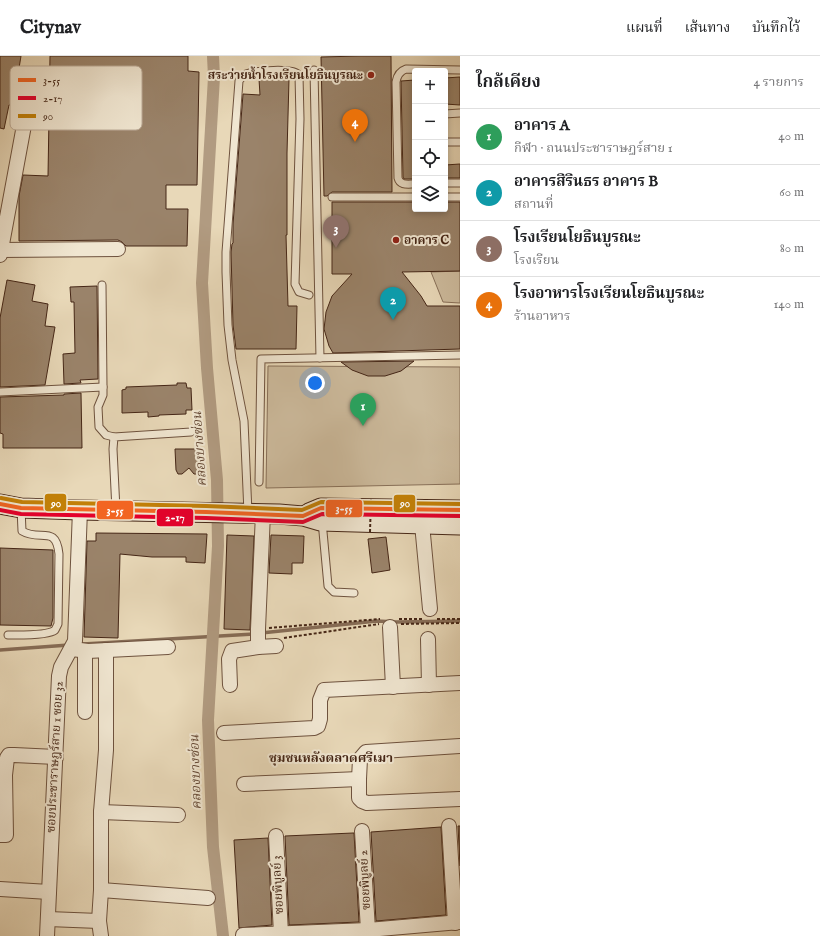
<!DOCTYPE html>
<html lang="th">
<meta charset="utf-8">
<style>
body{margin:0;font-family:"IM FELL English","Noto Serif Thai",serif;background:#f2f2f2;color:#202124}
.controls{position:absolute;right:12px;top:12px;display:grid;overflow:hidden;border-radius:4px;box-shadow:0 2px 6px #0003}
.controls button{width:36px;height:36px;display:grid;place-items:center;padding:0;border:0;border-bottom:1px solid #e0e0e0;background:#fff;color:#202124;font:20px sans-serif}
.you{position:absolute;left:315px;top:327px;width:14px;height:14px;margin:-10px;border:3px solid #fff;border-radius:50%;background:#1a73e8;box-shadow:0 0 0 6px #1a73e833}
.badge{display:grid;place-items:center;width:26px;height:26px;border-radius:50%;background:#111827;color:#fff;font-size:13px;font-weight:700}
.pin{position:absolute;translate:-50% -33px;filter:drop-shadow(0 1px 2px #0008)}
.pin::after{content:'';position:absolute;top:21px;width:14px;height:12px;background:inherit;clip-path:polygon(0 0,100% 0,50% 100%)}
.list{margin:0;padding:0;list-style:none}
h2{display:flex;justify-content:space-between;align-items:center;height:52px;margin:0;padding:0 16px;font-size:17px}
h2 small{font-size:13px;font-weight:400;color:#757577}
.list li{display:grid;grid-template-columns:26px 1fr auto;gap:12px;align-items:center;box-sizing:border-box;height:56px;padding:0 16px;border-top:1px solid #e0e0e0}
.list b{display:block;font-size:15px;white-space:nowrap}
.list p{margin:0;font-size:13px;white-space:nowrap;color:#757577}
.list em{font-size:13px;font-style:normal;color:#757577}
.icon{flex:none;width:22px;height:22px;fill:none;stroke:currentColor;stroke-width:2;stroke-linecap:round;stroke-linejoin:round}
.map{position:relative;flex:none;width:460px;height:880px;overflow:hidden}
header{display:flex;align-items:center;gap:24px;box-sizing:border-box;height:56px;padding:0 20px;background:#fff;border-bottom:1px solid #e0e0e0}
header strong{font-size:19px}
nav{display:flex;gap:22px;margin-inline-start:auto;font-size:14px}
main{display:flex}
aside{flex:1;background:#fff}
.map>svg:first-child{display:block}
</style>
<header>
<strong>Citynav</strong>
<nav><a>แผนที่</a><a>เส้นทาง</a><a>บันทึกไว้</a></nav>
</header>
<main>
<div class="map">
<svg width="460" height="880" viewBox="0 0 460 880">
<rect width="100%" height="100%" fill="#e8d8b8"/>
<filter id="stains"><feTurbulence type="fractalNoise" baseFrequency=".005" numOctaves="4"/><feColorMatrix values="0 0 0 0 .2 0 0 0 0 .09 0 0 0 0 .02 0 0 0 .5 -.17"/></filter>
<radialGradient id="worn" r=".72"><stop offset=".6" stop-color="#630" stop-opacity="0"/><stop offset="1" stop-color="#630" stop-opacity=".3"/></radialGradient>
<!-- green -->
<g fill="#ccba9c" stroke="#887059">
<polygon points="460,215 460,247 443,246 431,216"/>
<polygon points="268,310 460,311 460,428 266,432"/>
</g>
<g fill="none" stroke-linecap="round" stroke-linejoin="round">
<!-- stream -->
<g stroke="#866c56" stroke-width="3.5">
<polyline points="261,577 377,565 396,566 460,565"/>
<polyline points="83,588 254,578"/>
<polyline points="0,594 69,589"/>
</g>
<!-- canal -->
<polyline stroke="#b19b81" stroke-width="12" points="213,0 214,21 202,227 207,312 217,424 218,490 208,664 213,791 223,880"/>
</g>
<!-- building -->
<g fill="#9a836a" stroke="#452616">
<polygon points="0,0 21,0 13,49 9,49 4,73 0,72"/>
<polygon points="50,0 188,0 188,15 199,16 197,129 166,129 166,153 188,153 187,190 126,190 122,186 118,184 19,185 19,140 23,119 48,120"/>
<polygon points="360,0 391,0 392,136 332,136 327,140 324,140 321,1"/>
<polygon points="460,21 460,49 445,48 445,22"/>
<polygon points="259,23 289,23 287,97 287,179 286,179 288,250 297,250 296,293 236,293 233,269 231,196 232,188 233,187 233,168 243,38 260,39"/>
<polygon points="415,24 415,123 404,123 403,121 401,26 401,25"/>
<polygon points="460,108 460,122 445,122 445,109"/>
<polygon points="332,146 415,146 415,153 445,153 445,146 460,146 460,215 402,216 421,240 427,250 460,250 460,293 333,297 329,290 324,273 326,256 332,240 352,218 332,218"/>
<polygon points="7,224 35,229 32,245 48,248 45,270 55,271 45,329 0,331 0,262"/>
<polygon points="97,230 98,323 80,324 81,327 64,328 63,298 75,297 74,246 71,246 70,231"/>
<polygon points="414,305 401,315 385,320 368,320 352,314 341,306"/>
<polygon points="177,327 186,327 187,332 191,332 192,354 186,354 186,358 159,359 159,360 148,361 148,356 122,357 122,334 126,333 126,331 177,329"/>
<polygon points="81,337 82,392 3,392 3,378 0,377 0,341 64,339 64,338"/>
<polygon points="175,393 203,393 203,415 199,418 194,418 189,412 182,418 178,418 176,414"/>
<polygon points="96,477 207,478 205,507 186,506 186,501 152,501 120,498 118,582 84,581 87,485 96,485"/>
<polygon points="227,479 254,480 250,574 224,573"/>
<polygon points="271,479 304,480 303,507 292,507 292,518 269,517"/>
<polygon points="386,481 390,514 372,517 368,483"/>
<polygon points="0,492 53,494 53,562 51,570 0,569"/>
<polygon points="458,770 460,770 460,810"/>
<polygon points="441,771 446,859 376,865 371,776"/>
<polygon points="353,777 354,777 359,866 289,869 285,780"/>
<polygon points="268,782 272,869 239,872 234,784"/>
</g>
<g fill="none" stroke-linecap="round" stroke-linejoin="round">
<!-- lane casing -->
<g stroke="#6e523e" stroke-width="9">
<g id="lane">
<polyline points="314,14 320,302"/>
<polyline points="445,58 460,57"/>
<polyline points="445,86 460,86"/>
<polyline points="445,127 460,127"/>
<path d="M415,128C408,128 400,130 398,122L396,26C397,20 400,15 406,13L460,14"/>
<polyline points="332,141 415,141"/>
<polyline points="445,141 460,141"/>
<polyline points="102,229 103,331 103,339 98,351 99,371 106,379 114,381"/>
<polyline points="0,336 103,331"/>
<polyline points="259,426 261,303 460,299"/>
<polyline points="116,454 113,393 114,381 191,376"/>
<path d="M248,457L244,365L232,304L228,269L226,216V196L239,25C241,22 242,20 246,18C255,15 293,11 299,19L300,63L295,228L299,236L309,239"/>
<polyline points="322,465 328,530 334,536 354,537"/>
<path d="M8,579C17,579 48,580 55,574C56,572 57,570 58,568L59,498C56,468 40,486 22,475L21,452"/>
</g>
</g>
<!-- street casing -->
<g stroke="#6e523e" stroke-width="16">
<g id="street">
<polyline points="1,194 118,193"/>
<polyline points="0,199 32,26"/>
<polyline points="422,468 430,553"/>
<polyline points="390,571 393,631"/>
<polyline points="428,583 429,629"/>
<polyline points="258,591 276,590"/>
<polyline points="72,593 88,595 168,591"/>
<polyline points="230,629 229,603 232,595 258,591 258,573 263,457"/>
<polyline points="85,656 85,595"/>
<polyline points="224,677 314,672 318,670 320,663 320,644 324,634 460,627"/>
<polyline points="460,690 366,696 360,703 359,723 359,742 362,745 367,747 460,743"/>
<polyline points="244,728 359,723"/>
<polyline points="101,756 178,759"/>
<polyline points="449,770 455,867"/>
<polyline points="362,775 368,874"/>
<polyline points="0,779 6,779 5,719 7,702 9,699 14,699 56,701"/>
<polyline points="276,780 281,878"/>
<polyline points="0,833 49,836"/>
<polyline points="101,834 208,842"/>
<polyline points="48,863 99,865"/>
<polyline points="243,879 368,874 460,866"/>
<polyline points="47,880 59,620 61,611 75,585 80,454"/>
<polyline points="101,880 99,865 101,834 101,756 106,694 106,594"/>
</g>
</g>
<!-- secondary casing -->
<g stroke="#452616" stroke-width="21">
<g id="secondary">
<polyline points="0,448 21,452 80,454 279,458 303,460 320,465 460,469"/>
<polyline points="309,457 321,452 460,454"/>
</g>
</g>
<!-- path -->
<g stroke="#452616" stroke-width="2" stroke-dasharray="3 2" stroke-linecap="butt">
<polyline points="399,563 422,563"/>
<polyline points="437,563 460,563"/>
<polyline points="401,568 460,567"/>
<polyline points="269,572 380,563"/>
<polyline points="284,582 379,568"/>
</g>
<!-- lane -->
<use href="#lane" stroke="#f0e6d1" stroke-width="7"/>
<!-- street -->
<use href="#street" stroke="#f0e6d1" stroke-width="14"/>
<!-- secondary -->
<use href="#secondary" stroke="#f0e6d1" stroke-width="19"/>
<!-- path-bridge -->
<polyline stroke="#452616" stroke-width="2" stroke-dasharray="3 2" stroke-linecap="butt" points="370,476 371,442"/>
<!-- bus-1 casing -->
<g stroke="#f0e6d1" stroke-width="7">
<polyline id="bus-1" points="0,448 21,452 206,456 303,460 321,452 460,454"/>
</g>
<!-- bus-2 casing -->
<g stroke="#f0e6d1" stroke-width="7">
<polyline id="bus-2" points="0,454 21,458 206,462 303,466 322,458 460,460"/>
</g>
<!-- bus-3 casing -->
<g stroke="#f0e6d1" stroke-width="7">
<polyline id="bus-3" points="1,442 22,446 206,450 302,454 321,446 460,448"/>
</g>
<!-- bus-1 -->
<use href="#bus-1" stroke="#f26522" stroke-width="4"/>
<!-- bus-2 -->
<use href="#bus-2" stroke="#e4002b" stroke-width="4"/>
<!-- bus-3 -->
<use href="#bus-3" stroke="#c28007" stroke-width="4"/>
</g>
<!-- markers -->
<g fill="#8f2418" stroke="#f0e6d1" stroke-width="1.5">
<circle cx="371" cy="19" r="4"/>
<circle cx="396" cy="184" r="4"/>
</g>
<g text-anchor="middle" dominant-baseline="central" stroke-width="4" stroke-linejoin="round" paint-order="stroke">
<!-- poi labels -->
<g font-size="12" font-weight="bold" fill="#452616" stroke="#f0e6d1" text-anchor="end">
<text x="363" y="19">สระว่ายนํ้าโรงเรียนโยธินบูรณะ</text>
<text x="404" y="184" text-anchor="start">อาคาร C</text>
</g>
<!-- street labels -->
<g font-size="12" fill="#452616" stroke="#f0e6d1">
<text transform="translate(55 701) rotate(-87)">ซอยประชาราษฎร์สาย 1 ซอย 32</text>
<text transform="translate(365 824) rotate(-93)">ซอยพิบูลย์ 2</text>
<text transform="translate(278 829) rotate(-93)">ซอยพิบูลย์ 3</text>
</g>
<!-- water labels -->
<g font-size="13" font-style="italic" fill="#654936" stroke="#f0e6d1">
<text transform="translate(200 393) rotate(-94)">คลองบางซ่อน</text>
<text transform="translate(196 716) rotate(-92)">คลองบางซ่อน</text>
</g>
<!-- neighbourhood labels -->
<g font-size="13" font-weight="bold" fill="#452616" stroke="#f0e6d1">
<text x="331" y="702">ชุมชนหลังตลาดศรีเมา</text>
</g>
</g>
<!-- legend -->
<rect x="10" y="10" width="132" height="64" rx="6" fill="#f0e6d1" stroke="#bdac99" stroke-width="1"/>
<rect x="18" y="22" width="18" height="4" fill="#f26522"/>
<rect x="18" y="40" width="18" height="4" fill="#e4002b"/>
<rect x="18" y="58" width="18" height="4" fill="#c28007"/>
<g font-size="11" fill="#452616">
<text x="43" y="28">3-55</text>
<text x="43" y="46">2-17</text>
<text x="43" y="64">90</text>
</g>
<g stroke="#f0e6d1" stroke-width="1.5">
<rect x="44" y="437" width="23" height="19" rx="4" fill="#c28007"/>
<rect x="393" y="438" width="23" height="19" rx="4" fill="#c28007"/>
<rect x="325" y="443" width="38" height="19" rx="4" fill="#f26522"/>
<rect x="96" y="444" width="38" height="20" rx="4" fill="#f26522"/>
<rect x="156" y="452" width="38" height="19" rx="4" fill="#e4002b"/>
</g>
<g font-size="11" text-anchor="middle" font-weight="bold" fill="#fff">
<text x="56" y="451">90</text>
<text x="405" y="451">90</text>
<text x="344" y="456">3-55</text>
<text x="115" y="458">3-55</text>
<text x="175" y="465">2-17</text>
</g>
<rect width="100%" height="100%" filter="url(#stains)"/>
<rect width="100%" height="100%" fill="url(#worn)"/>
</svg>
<div class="controls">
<button>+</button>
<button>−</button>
<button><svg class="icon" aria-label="locate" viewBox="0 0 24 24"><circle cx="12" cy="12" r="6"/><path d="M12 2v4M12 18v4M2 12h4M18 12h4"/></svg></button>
<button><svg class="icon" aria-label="layers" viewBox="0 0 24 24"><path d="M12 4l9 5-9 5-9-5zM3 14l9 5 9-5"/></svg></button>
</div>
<div class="you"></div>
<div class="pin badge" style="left:363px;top:370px;background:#2e9e5b">1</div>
<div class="pin badge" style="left:393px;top:264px;background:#0f9aa8">2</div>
<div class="pin badge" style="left:336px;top:192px;background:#8d6e63">3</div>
<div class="pin badge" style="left:355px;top:86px;background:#e8710a">4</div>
</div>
<aside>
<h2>ใกล้เคียง<small>4 รายการ</small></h2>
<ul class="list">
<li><span class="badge" style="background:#2e9e5b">1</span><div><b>อาคาร A</b><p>กีฬา · ถนนประชาราษฎร์สาย 1</p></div><em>40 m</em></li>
<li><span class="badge" style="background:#0f9aa8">2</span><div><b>อาคารสิรินธร อาคาร B</b><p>สถานที่</p></div><em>60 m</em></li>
<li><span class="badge" style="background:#8d6e63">3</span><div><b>โรงเรียนโยธินบูรณะ</b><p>โรงเรียน</p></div><em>80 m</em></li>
<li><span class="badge" style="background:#e8710a">4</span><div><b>โรงอาหารโรงเรียนโยธินบูรณะ</b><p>ร้านอาหาร</p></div><em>140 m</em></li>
</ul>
</aside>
</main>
